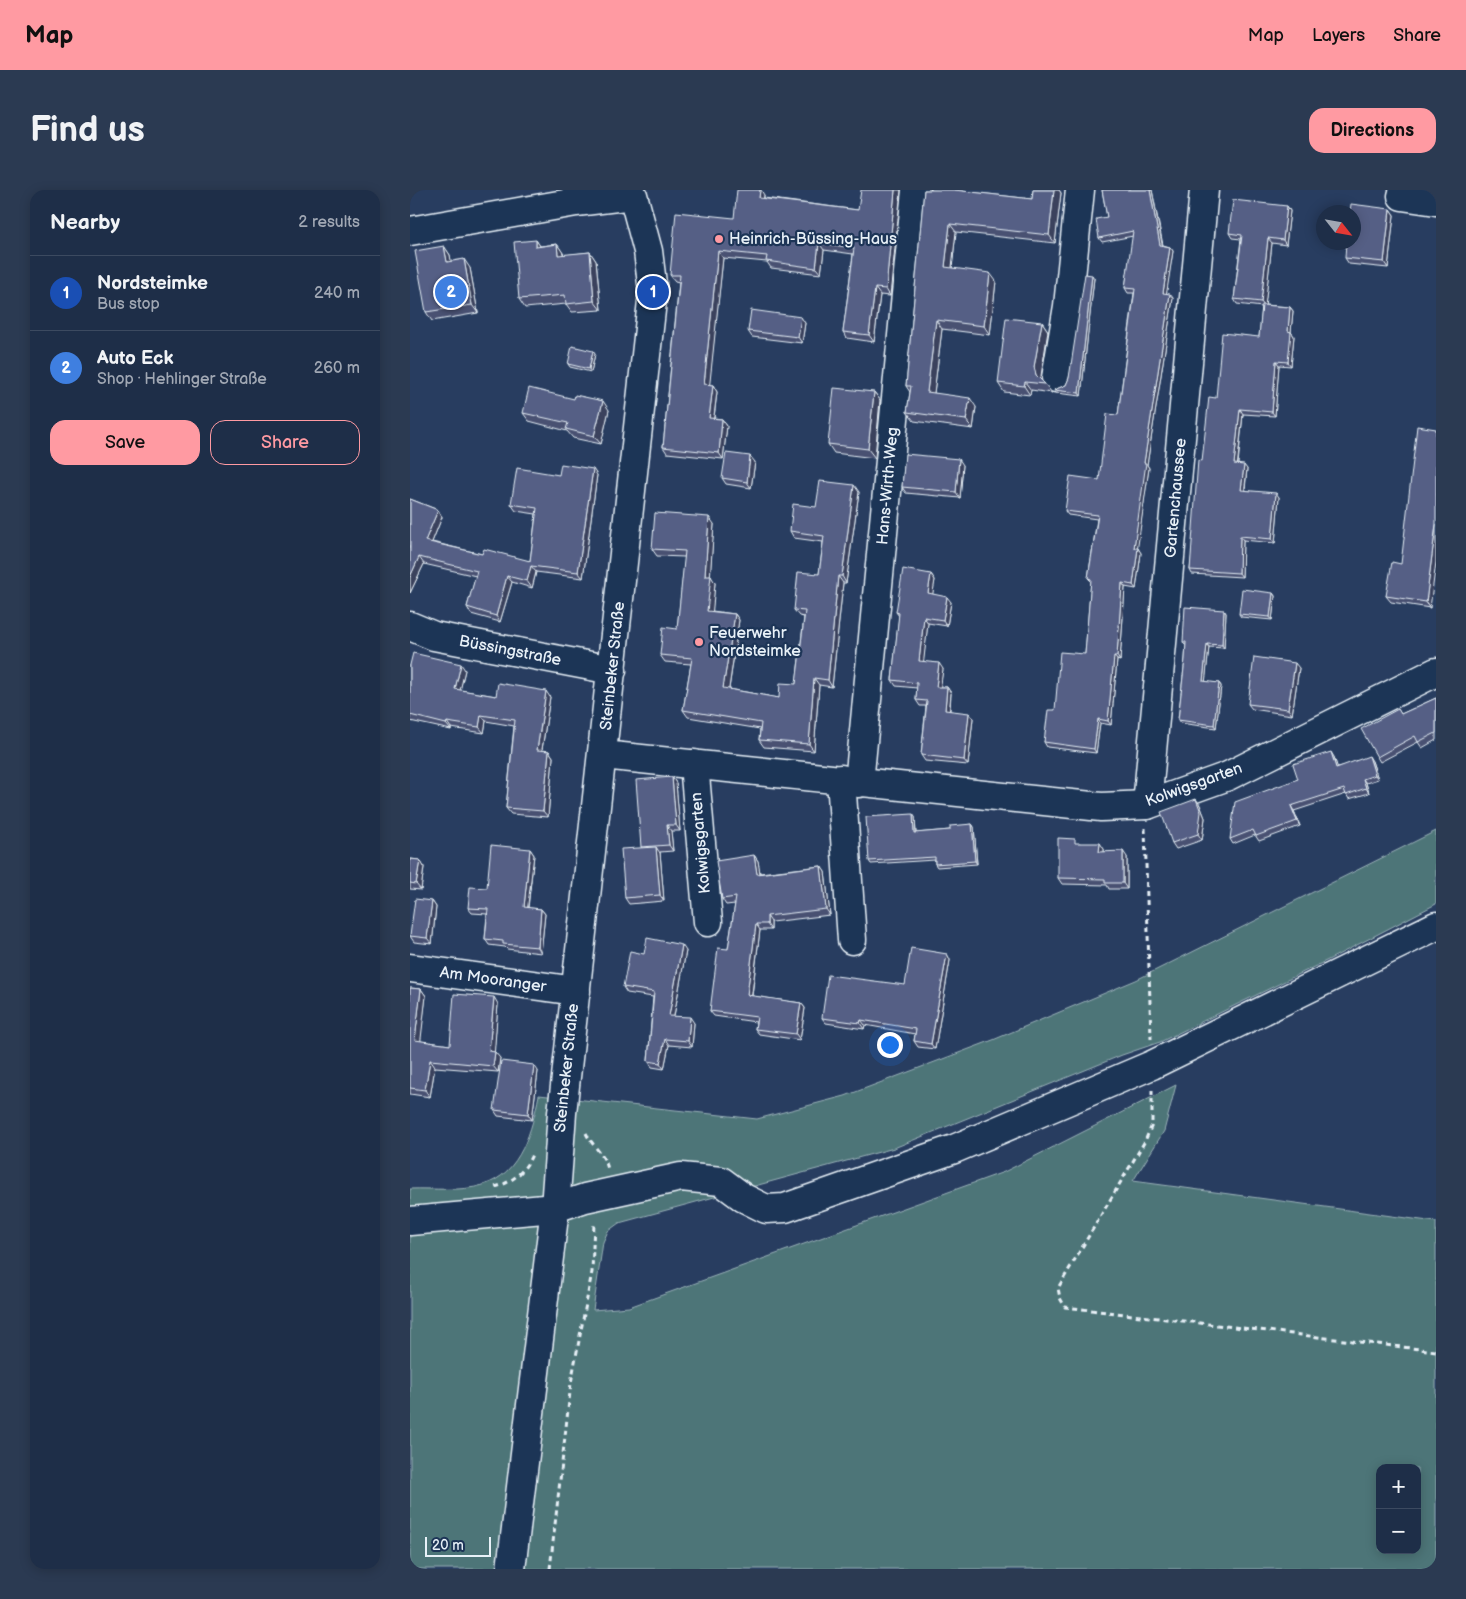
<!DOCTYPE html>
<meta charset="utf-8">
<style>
body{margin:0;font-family:"Balsamiq Sans",sans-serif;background:#2b3a52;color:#f1f3f6}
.controls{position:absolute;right:15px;bottom:15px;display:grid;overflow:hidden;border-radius:10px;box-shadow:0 2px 12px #0003}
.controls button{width:45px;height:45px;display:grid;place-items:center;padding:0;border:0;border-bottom:1px solid #3c4a60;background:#1e2e48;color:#f1f3f6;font:25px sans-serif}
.compass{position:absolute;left:906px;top:15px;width:45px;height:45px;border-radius:50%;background:#1e2e48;box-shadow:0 2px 12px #0003;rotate:121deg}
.scale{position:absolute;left:15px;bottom:12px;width:66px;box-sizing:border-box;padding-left:5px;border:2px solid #e8f1f8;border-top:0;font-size:14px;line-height:18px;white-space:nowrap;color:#e8f1f8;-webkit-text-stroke:4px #1d3557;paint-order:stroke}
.you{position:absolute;left:479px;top:854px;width:18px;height:18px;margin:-12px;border:4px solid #fff;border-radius:50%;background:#1a73e8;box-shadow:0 0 0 8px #1a73e833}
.badge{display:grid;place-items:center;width:32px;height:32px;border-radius:50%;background:#ff9aa2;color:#fff;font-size:16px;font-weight:700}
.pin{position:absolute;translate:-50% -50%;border:2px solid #fff;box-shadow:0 1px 5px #0006}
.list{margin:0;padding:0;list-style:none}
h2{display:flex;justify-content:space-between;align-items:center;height:65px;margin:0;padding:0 20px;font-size:21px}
h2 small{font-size:16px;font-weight:400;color:#a1a8b4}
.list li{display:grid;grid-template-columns:32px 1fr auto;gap:15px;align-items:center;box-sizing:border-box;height:75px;padding:0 20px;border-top:1px solid #3c4a60}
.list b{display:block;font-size:19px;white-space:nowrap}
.list p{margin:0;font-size:16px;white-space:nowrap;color:#a1a8b4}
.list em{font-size:16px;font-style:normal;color:#a1a8b4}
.actions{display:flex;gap:10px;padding:15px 20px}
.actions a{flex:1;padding:11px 0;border:1px solid #ff9aa2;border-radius:15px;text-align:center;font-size:18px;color:#ff9aa2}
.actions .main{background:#ff9aa2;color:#111}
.map{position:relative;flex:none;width:1026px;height:1379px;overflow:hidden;border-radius:15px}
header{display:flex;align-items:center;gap:30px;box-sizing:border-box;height:70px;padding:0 25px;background:#ff9aa2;color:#111}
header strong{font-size:24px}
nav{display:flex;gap:28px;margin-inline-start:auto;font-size:18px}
.intro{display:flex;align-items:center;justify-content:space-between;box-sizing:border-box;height:120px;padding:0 30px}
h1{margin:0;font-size:35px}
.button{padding:12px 22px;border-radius:15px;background:#ff9aa2;color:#111;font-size:18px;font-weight:700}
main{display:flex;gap:30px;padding:0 30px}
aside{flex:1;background:#1e2e48;border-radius:15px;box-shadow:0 2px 12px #0003}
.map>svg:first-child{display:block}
</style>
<header>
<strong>Map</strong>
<nav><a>Map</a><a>Layers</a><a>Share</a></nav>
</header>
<div class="intro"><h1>Find us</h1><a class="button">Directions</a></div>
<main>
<aside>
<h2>Nearby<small>2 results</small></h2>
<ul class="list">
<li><span class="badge" style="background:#1a4fb4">1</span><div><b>Nordsteimke</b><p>Bus stop</p></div><em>240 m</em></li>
<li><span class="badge" style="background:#3f7fe0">2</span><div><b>Auto Eck</b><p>Shop · Hehlinger Straße</p></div><em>260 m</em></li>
</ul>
<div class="actions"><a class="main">Save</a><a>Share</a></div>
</aside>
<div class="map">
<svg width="1026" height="1379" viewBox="0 0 1026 1379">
<rect width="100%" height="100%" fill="#283d60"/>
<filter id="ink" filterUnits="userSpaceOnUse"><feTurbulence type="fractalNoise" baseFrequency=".02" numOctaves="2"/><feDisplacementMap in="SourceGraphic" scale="10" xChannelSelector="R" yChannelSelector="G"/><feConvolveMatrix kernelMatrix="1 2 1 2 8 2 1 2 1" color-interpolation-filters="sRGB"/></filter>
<g filter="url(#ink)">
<!-- green -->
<path fill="#4d7478" stroke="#9ab2b8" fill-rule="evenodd" d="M1026,641V714L918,770L750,852L712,865L484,958L209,1033L198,1041L193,1052L183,1120L219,1117L594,982L766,895L754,941L723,991L1026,1032V1379H0V999C23,998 51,1002 73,995C111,984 122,939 129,905L347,929L435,906L583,850L726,790ZM970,1278H1007V1360H970Z"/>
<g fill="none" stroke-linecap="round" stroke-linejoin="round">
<!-- minor casing -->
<g stroke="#e8f1f8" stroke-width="31">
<g id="minor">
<polyline points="992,6 1026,11"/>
<polyline points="0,41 166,12 223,5 238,61 243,102 152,923 145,1018 101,1379"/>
<polyline points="646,188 658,116 670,0"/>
<polyline points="0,436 24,446 202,480"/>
<polyline points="193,565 691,617 737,615 818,586 1026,482"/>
<polyline points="284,574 298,732"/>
<polyline points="431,589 442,750"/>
<polyline points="449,593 506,0"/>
<polyline points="737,615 794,0"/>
<polyline points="0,778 166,801"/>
<polyline points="0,1031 145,1018 175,1008 271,987 311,991 334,1008 356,1019 375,1018 544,959 742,875 1026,736"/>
</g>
</g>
<!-- path -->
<g stroke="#e8f1f8" stroke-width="3" stroke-dasharray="5 4" stroke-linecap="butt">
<polyline points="735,638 741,849"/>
<polyline points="742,900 742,935 735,951 648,1098 650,1108 655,1117 1026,1161"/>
<path d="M176,943C182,956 196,966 198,980"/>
<path d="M85,997C104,992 116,980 123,962"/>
<polyline points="140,1379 161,1193 182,1082 184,1033"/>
</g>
<!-- minor -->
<use href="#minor" stroke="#1d3557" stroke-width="28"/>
</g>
<!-- wall -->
<g fill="#485172" stroke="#e8f1f8">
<polygon points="514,0 551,1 622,9 623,0 649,0 651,3 645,53 546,42 542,78 586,91 580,145 532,139 524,203 566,217 563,239 504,231 497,222 500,202 496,196"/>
<polygon points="692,0 742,0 753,55 760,57 763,61 756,103 763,108 737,275 739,278 727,358 731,363 726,399 715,397 710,471 707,470 701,535 690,533 686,563 637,557 634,552 645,520 675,464 681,391 678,388 687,329 658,325 655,321 689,290 708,225 724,103 718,103 715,98 723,46 692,52 689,48 697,27"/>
<polygon points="354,5 354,8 448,20 480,106 470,105 464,152 437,148 433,142 443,64 414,60 411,84 361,78 357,72 313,68 299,195 303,195 307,202 304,228 312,229 317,236 313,269 257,263 253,257 269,92 265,91 260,85 324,28"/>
<polygon points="877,16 880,21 876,55 862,53 855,115 880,117 883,121 881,142 884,146 881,176 869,175 865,226 833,224 828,274 837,279 835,300 869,307 865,353 833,350 832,387 782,384 780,380 792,271 806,208 849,147 852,117 827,114 824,109 831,49 822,48 819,43"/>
<polygon points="980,19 984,25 978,78 939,74 935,68"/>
<polygon points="126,50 130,56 147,54 153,63 154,65 180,62 186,71 191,120 162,122 156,114 115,118 109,109"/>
<polygon points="34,56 40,65 41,72 60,78 68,123 22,131 16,122"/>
<polygon points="684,88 671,206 646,203 644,200 656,195 659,188"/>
<polygon points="632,132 638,141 631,186 631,190 635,194 642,203 621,200 620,205 594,202 588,193"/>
<polygon points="395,133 392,153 342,147 338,141"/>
<polygon points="185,164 181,182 160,177 158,174"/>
<polygon points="464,202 470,210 465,268 424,263 418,254"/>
<polygon points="199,220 191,254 163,248 157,241 119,231 113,223"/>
<polygon points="345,272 341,298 316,294 312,288"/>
<polygon points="553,275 550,308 496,303 492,297"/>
<polygon points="149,285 187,285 173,388 126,382 122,398 102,392 90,432 61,424 57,417 66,386 14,374 0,403 0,309 28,320 32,327 22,352 72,364 120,371 126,324 106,321 101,314"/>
<polygon points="449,302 436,393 433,393 422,497 409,495 404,561 354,557 349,550 350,539 278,527 273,520 281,474 255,472 250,465 267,439 275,367 247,366 242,359 304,334 300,386 305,393 302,421 325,424 329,430 319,499 369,508 386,494 394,427 389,426 384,420 409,384 413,352 384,348 380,341 406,317"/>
<polygon points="991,374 1020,418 981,412 976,406"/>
<polygon points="521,384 525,390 522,404 541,412 537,436 518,433 513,472 533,479 530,497 537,497 541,503 540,521 563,528 558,575 515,571 511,565 516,516 510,516 506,510 507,498 486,496 482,490 489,426 486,422"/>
<polygon points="863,403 865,406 862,430 831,427 829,424"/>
<polygon points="814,420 816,423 814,458 799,457 795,492 809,493 811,496 806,538 770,533 768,530 775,469 776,455 775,455 773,452"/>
<polygon points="0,475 55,480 50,500 86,506 140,507 132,560 139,561 143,567 138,627 101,624 96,618 104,536 76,531 74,543 41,538 41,540 0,531"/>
<polygon points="889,478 882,525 842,519 838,514"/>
<polygon points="1026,508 1026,550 1012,558 1008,552 970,572 967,567 988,519 991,524"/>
<polygon points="924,567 927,577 962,571 968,589 956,593 959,603 939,609 936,604 884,621 890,636 849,651 845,645 823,654 820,649 888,589"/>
<polygon points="262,587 266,593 270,641 261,641 263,661 250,662 254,711 219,714 215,708 231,658"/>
<polygon points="786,609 790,615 795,628 792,650 766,659 762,653"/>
<polygon points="505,627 506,643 540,640 562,634 564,637 567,674 527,677 525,674 525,670 461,674 459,671"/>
<polygon points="669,653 694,659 694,662 717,667 717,699 699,699 697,695 652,694 648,688"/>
<polygon points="120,659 124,665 118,718 131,719 135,724 131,763 97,759 95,757 79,755 75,749 77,724 62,723 58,718 77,698"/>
<polygon points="344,665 348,671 350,683 411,676 415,682 420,725 361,732 361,740 350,740 342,806 391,813 395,818 390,850 349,844 345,839 346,832 304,826 300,821 318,759 325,714 316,715 312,709"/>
<polygon points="0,669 10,670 14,677 11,700 0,699"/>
<polygon points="22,711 26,717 22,754 4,752 0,746"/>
<polygon points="276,761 264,826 284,833 282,857 259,855 254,879 242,877 238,871 243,807 217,803 213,797 234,764"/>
<polygon points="537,764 540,770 525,859 508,857 504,851 505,844 455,835 454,839 416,833 412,828 495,795"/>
<polygon points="0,798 11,799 16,806 10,851 40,855 88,814 84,862 90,868 88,882 25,877 20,907 0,904"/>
<polygon points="128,881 122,930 88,926 84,920"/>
</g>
<!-- shaded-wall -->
<g fill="#3b425d" stroke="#e8f1f8">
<polygon points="350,0 351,0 354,5 353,14 349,8"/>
<polygon points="485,0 491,0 480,106 476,99"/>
<polygon points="644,0 649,0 651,3 645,53 639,45"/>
<polygon points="740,0 742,0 753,59 750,55"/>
<polygon points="877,16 880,21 876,55 873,50"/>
<polygon points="980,19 984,25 978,78 974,72"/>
<polygon points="540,34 546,42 541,86 535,77"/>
<polygon points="858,48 862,53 855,117 851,112"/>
<polygon points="126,50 132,59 126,57"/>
<polygon points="409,53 414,60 411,84 406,78"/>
<polygon points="147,54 153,63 154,74 148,65"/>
<polygon points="34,56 40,65 43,81 37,72"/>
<polygon points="760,57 763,61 756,107 753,103"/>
<polygon points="308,61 313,68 299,201 294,194"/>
<polygon points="180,62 186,71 191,120 184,111"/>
<polygon points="54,69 60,78 68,123 62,115"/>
<polygon points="580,83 586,91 580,145 574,136"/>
<polygon points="682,85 684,88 671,206 669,203"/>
<polygon points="465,98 470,105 464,152 459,145"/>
<polygon points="760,104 763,108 737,275 739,278 727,362 724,358 734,273"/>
<polygon points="880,117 883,121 881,142 884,146 881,176 878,172 878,141"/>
<polygon points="391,127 395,133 392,153 388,147"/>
<polygon points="526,130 532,139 523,211 517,202"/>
<polygon points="632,132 638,141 631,186 632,194 626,185 624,177"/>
<polygon points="183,161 185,164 181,182 179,179"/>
<polygon points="866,171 869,175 865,226 862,222"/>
<polygon points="615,192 621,200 620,205 614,196"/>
<polygon points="303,195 307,202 303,234 299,228"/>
<polygon points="464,202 470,210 465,268 458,259"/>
<polygon points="560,208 566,217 563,239 556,230"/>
<polygon points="193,211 199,220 191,254 184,246"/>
<polygon points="830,219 833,224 827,278 824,274"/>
<polygon points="312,229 317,236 313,269 309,263"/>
<polygon points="340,266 345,272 341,298 337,292"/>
<polygon points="549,269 553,275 550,308 546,302"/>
<polygon points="834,275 837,279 834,304 831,300"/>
<polygon points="183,279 187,285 173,388 168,382"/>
<polygon points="444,295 449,302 436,393 432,386"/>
<polygon points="866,303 869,307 865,353 862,349"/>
<polygon points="28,320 32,327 20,357 15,351"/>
<polygon points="299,327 304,334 300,390 301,386 305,393 302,428 297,421 295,386"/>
<polygon points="1026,334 1026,372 1020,418 1016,412"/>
<polygon points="830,346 833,350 832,387 829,383"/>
<polygon points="728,358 731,363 726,399 723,395"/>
<polygon points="9,367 14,374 0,403 0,387"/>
<polygon points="121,376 126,382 122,398 117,391"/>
<polygon points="521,384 525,390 522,409 518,403"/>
<polygon points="97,386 102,392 90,432 86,426"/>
<polygon points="428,386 433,393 422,497 418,490"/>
<polygon points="712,393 715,397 710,471 707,466"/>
<polygon points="863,403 865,406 862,430 860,427"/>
<polygon points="537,407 541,412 537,436 533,430"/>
<polygon points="814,420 816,423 814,458 812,455"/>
<polygon points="325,424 329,430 318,505 313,498"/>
<polygon points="514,427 518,433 513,477 509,471"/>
<polygon points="797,454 799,457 795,494 793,491"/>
<polygon points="704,466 707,470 701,535 698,531"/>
<polygon points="529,473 533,479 530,502 526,497"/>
<polygon points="885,473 889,478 882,525 878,519"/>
<polygon points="51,474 55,480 49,505 45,499"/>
<polygon points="404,488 409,495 404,561 399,554"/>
<polygon points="809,493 811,496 806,538 804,535"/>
<polygon points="537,497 541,503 539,526 535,520"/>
<polygon points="136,501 140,507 131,566 127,560"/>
<polygon points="559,523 563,528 558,575 554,570"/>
<polygon points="71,525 76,531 74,543 69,537"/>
<polygon points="688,529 690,533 686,563 684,559"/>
<polygon points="37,532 41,538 41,540 36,534"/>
<polygon points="139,561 143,567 138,627 133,621"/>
<polygon points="921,562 924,567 929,582 926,578"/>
<polygon points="959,566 962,571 968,589 965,585"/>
<polygon points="262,587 266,593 270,641 266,635"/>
<polygon points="953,589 956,593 959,603 956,598"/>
<polygon points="786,609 790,615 795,628 792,650 788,644"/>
<polygon points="881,616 884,621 890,636 887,631"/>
<polygon points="503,624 505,627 506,646 504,643"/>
<polygon points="562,634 564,637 567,674 565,671"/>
<polygon points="257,635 261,641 263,661 259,655"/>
<polygon points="690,653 694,659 694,668 689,662"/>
<polygon points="246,657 250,663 254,711 250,705"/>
<polygon points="120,659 124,665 117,723 114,717"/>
<polygon points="713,661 717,667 717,699 713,693"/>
<polygon points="344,665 348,671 351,690 347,684"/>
<polygon points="10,670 14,677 11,700 6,694"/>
<polygon points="411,676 415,682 420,725 416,719"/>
<polygon points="22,711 26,717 22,754 17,748"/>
<polygon points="131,719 135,724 131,763 128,757"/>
<polygon points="357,726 361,732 361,740 357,734"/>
<polygon points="346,734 350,740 341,811 337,805"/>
<polygon points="272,755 276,761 263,831 259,826"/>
<polygon points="537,764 540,770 525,859 521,854"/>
<polygon points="11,799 16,806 10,857 5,850"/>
<polygon points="84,807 88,814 84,868 79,861"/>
<polygon points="391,813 395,818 390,850 386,844"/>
<polygon points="280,827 284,833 282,857 278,851"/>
<polygon points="451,830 455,835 454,839 450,833"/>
<polygon points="255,849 259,855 254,879 250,873"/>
<polygon points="85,862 90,868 88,882 83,876"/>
<polygon points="20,870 25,877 20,907 15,900"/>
<polygon points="124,875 128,881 122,930 118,924"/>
</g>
<!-- building -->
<g fill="#545e85" stroke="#e8f1f8">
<polygon points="327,0 350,0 349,8 448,20 451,0 485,0 476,99 465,98 459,145 433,142 444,58 409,53 406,78 356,71 357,66 308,61 294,194 303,195 299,228 312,229 309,263 253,257 270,85 260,85 266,22 324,28"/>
<polygon points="514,0 544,0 622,9 623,0 644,0 639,45 540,34 535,77 580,83 574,136 526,130 517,202 560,208 556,230 497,222 501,196 496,196"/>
<polygon points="692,0 740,0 750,55 760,57 753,103 760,104 734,273 736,273 724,358 728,358 723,395 712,393 707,466 704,466 698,531 688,529 684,559 634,552 638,520 645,520 650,462 675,464 681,389 678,388 688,325 655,321 660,286 689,290 697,224 708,225 725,99 715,98 723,41 689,48 686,29 697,27"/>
<polygon points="823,10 877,16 873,50 858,48 851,112 824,109 832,45 819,43"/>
<polygon points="941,14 980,19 974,72 935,68 936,52 944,52 944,22 940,22"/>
<polygon points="126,50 126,57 147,54 148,65 180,62 184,111 156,114 155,105 109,109 104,52"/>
<polygon points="34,56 37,72 54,69 62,115 16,122 5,61"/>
<polygon points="675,84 682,85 669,203 644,200 656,195 659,188"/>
<polygon points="852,115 880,117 878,141 881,142 878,172 866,171 862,222 830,219 824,274 834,275 831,300 866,303 862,349 830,346 829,383 780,380 788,270 792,271 799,207 806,208 812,143 849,147"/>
<polygon points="341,120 391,127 388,147 338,141"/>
<polygon points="596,128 632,132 624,177 626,185 635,194 615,192 614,196 588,193"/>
<polygon points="162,156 183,161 179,179 158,174"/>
<polygon points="119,198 164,209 165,205 193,211 184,246 156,239 158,233 113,223"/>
<polygon points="424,198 464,202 458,259 418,254"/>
<polygon points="1007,236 1026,239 1026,334 1016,412 976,406 982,372 991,374"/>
<polygon points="316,263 340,266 337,292 312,288"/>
<polygon points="495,264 549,269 546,302 492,297"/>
<polygon points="151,274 183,279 168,382 121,376 117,391 97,386 86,426 57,417 67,381 9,367 0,387 0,309 28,320 15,351 72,364 74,359 120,371 127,318 101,314 107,278 149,285"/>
<polygon points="410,291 444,295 432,386 428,386 418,490 404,488 399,554 349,550 351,533 273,520 282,468 250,465 253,437 267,439 275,361 242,359 245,323 299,327 295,386 301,386 297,421 325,424 313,498 369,508 370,493 386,494 395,421 384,420 388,382 409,384 414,346 380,341 383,314 406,317"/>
<polygon points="493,379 521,384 518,403 537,407 533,430 514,427 509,471 529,473 526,497 537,497 535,520 559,523 554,570 511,565 517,511 506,510 507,493 482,490 489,423 486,422"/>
<polygon points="832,399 863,403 860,427 829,424"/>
<polygon points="775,417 814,420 812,455 797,454 793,491 809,493 804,535 768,530 775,469 776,452 773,452"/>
<polygon points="3,463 51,474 45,499 86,506 88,493 136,501 127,560 139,561 133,621 96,618 105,530 71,525 69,537 37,532 36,534 0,525 0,475"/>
<polygon points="844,467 885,473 878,519 838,514"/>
<polygon points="1026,508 1026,543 1008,552 1005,546 967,567 951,539 988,519 991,524"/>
<polygon points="921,562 926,578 959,566 965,585 953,589 956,598 936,605 934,599 881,616 887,631 846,646 843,640 820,649 825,612 888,589 883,574"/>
<polygon points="262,587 266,635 257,635 259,655 231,657 226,590"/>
<polygon points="786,609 791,622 788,644 762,653 751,622"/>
<polygon points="503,624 504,643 540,640 540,636 562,634 565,671 525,674 525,667 459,671 456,627"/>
<polygon points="648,648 665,649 665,653 690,653 689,662 713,661 713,693 695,693 695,689 648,688"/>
<polygon points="81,655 120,659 114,717 131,719 128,757 93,754 93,751 75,749 78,719 58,718 60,697 77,698"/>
<polygon points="246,657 250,705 215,708 211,659"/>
<polygon points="344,665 347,684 411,676 416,719 357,726 357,734 346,734 337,805 391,813 386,844 345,839 347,827 300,821 308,758 318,759 326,707 312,709 306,671"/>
<polygon points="0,669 10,670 6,694 0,693"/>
<polygon points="5,709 22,711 17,748 0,746"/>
<polygon points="237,748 272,755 259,826 280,827 278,851 255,849 250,873 238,871 244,802 213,797 220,761 234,764"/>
<polygon points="501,758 537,764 521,854 504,851 506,839 451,830 450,833 412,828 418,785 495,795"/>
<polygon points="0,798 11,799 5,850 40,855 44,804 84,807 79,861 85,862 83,876 20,870 15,900 0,898"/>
<polygon points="91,871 124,875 118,924 84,920"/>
</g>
</g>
<!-- markers -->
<g fill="#ff9aa2" stroke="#1d3557" stroke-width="2">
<circle cx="309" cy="49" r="5"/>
<circle cx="289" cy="452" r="5"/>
</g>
<g text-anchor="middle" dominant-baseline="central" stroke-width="4.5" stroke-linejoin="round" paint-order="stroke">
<!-- poi labels -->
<g font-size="16" fill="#e8f1f8" stroke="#1d3557" text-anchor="start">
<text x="319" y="49">Heinrich-Büssing-Haus</text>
<text x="299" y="443">Feuerwehr<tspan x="299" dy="18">Nordsteimke</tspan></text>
</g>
<!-- street labels -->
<g font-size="16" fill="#e8f1f8" stroke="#1d3557">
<text transform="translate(478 296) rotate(-85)">Hans-Wirth-Weg</text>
<text transform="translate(766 308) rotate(-85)">Gartenchaussee</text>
<text transform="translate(100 461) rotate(11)">Büssingstraße</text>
<text transform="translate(203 476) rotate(-84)">Steinbeker Straße</text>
<text transform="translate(784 595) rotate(-20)">Kolwigsgarten</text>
<text transform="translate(291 653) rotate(-95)">Kolwigsgarten</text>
<text transform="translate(83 790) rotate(8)">Am Mooranger</text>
<text transform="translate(157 878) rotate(-84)">Steinbeker Straße</text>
</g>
</g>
</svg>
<div class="controls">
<button>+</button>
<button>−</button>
</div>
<svg class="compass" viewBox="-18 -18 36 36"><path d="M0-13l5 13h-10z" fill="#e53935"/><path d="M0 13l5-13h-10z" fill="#a1a8b4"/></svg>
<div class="scale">20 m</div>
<div class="you"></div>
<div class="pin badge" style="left:243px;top:102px;background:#1a4fb4">1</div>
<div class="pin badge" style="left:41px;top:102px;background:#3f7fe0">2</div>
</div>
</main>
